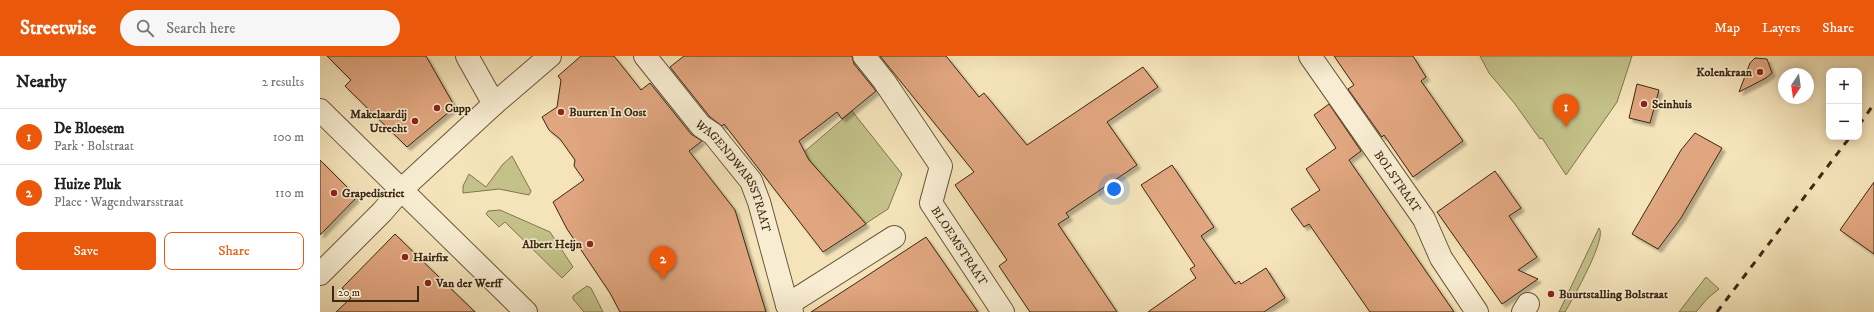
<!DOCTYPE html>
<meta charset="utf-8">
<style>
body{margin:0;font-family:"IM FELL DW Pica",serif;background:#f6f6f6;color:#202124}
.controls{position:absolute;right:12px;top:12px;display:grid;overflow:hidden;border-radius:8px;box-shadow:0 2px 10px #0003}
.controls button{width:36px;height:36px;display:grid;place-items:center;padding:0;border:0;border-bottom:1px solid #e0e0e0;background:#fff;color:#202124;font:20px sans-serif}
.compass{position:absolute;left:1458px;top:12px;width:36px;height:36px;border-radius:50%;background:#fff;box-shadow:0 2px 10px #0003;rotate:193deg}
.scale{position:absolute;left:12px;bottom:10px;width:87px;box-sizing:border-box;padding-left:4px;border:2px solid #3d2812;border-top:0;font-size:11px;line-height:14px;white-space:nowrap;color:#3d2812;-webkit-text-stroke:3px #f8edd2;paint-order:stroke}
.you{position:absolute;left:794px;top:133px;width:14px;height:14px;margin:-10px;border:3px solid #fff;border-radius:50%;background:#1a73e8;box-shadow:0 0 0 6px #1a73e833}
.badge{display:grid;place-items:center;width:26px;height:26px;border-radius:50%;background:#ea580c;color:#fff;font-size:13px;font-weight:700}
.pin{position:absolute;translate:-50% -33px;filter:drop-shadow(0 1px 2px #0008)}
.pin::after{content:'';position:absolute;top:21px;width:14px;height:12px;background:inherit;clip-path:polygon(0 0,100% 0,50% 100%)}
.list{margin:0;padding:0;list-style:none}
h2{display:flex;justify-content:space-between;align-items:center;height:52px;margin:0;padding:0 16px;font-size:17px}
h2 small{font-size:13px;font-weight:400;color:#757577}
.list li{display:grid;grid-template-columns:26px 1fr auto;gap:12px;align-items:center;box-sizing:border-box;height:56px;padding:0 16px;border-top:1px solid #e0e0e0}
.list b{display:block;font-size:15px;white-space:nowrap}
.list p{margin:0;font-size:13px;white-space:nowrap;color:#757577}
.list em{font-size:13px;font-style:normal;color:#757577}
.actions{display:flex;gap:8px;padding:12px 16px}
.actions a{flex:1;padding:9px 0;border:1px solid #ea580c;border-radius:8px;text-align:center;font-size:14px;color:#ea580c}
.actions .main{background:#ea580c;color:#fff}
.icon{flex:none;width:22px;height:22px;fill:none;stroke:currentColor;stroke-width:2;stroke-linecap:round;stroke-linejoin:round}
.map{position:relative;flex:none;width:1554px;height:256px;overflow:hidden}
header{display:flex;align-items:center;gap:24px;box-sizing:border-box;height:56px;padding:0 20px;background:#ea580c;color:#fff}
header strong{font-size:19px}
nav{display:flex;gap:22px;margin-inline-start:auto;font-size:14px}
.search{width:280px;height:36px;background:#f6f6f6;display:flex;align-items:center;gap:10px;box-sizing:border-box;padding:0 14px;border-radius:22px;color:#757577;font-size:15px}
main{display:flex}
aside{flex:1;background:#fff}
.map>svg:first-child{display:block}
</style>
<header>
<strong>Streetwise</strong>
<div class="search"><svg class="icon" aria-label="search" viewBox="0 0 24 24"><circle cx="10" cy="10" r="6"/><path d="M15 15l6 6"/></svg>Search here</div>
<nav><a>Map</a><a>Layers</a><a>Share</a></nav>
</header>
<main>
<aside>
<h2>Nearby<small>2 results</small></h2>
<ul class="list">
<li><span class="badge">1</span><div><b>De Bloesem</b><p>Park · Bolstraat</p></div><em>100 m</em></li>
<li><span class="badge">2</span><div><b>Huize Pluk</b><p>Place · Wagendwarsstraat</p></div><em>110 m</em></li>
</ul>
<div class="actions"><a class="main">Save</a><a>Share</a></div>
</aside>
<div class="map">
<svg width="1554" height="256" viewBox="0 0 1554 256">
<defs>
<filter id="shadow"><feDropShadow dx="3.5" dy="3.5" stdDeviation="1" flood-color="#0004"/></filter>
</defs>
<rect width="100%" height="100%" fill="#f5e4ba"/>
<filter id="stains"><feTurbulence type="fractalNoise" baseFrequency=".005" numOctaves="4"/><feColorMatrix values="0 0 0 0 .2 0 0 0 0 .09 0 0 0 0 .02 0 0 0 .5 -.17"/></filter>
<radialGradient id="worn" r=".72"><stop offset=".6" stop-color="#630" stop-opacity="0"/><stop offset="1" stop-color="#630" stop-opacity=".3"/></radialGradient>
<!-- green -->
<g fill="#c4c28a" stroke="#80754e">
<polygon points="1160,0 1312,0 1297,46 1246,119 1222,82 1220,83 1195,48 1169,17"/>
<polygon points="532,55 582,118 568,153 545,168 483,97"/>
<polygon points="192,100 211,135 209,139 179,133 143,137 143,130 149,118 166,131 183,108"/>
<polygon points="180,154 230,176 253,211 242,222 185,166 179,171 166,158 168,155"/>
<path d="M1279,172C1288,181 1252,244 1245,256H1239Z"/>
<polygon points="1386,221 1399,233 1388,242 1376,256 1359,256"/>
<polygon points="267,230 271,232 283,256 264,256 253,243 253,240"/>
</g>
<!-- building -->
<g fill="#e0a67f" stroke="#3d2812" filter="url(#shadow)">
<polygon points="7,0 106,0 135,51 87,91 25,30 31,24"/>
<polygon points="261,0 294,0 321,34 330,27 371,78 382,85 369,95 415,154 446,256 300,256 290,237 247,173 233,146 264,124 254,110 255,104 240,83 229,74 222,61 237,51 241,24 238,20"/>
<polygon points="364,0 532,0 534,8 556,35 522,63 517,56 479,85 489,104 546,168 503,196 404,68 402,70 390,61 350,11"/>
<polygon points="560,0 626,0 659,41 664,37 707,89 823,11 838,31 787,66 817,109 746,157 749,161 738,168 797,256 710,256 679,210 687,204 635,129 654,116"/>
<polygon points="1014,0 1093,0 1106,21 1101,25 1143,85 1093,121 1064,79 1062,81 1028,33 1034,29"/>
<polygon points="1435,2 1447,3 1452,17 1446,22 1419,36 1430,7"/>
<polygon points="1317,28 1339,34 1330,67 1309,62"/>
<polygon points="1009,48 1041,95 1029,104 1134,256 1050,256 989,168 984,171 971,153 1000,134 986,113 1016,92 994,59"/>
<polygon points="1375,77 1402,92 1361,162 1338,193 1312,178 1361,94"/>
<polygon points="0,104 37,141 0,179"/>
<polygon points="852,109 894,171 881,180 915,228 919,225 921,228 946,212 965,242 944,256 828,256 876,222 870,213 875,210 821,129"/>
<polygon points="1175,115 1201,152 1189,160 1217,201 1198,214 1218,223 1182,248 1117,156"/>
<polygon points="1554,126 1554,198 1520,174"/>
<polygon points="75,178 122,224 155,256 16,256 31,242 22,232"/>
<polygon points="606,181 658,256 491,256 536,227"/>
</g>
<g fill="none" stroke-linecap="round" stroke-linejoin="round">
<!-- minor casing -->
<g stroke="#6b573c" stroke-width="24">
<g id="minor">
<polyline points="147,0 174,48"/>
<path id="s1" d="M325,0L381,70L393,78L431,125L439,146L467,249L472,256"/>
<path id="s2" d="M544,0L564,25L621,110L611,147L683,256"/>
<path id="s3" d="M990,0L1104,163L1121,202L1157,256"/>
<polyline points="0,54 206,256"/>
<polyline points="0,218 62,156 81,134 174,48 230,0"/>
<polyline points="467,249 574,181"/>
<polyline points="1203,256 1208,248"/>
</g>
</g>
<!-- minor -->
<use href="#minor" stroke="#f8edd2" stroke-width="22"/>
<!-- rail -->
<g stroke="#3d2812" stroke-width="3" stroke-dasharray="7 7" stroke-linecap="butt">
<polyline points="1539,69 1554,48"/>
<polyline points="1397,256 1530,81"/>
</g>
</g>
<!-- markers -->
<g fill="#8f2418" stroke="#f8edd2" stroke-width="1.5">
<circle cx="1440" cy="16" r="4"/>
<circle cx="1324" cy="48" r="4"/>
<circle cx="117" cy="52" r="4"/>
<circle cx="241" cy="56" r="4"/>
<circle cx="95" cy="65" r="4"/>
<circle cx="14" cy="137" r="4"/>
<circle cx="270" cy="188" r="4"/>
<circle cx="85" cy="201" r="4"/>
<circle cx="108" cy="227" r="4"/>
<circle cx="1231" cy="238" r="4"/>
</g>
<g text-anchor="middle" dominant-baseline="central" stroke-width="3" stroke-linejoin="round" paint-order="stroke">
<!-- poi labels -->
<g font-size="12" font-weight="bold" fill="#3d2812" stroke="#f8edd2" text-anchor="start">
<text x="1432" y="16" text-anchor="end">Kolenkraan</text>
<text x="1332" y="48">Seinhuis</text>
<text x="125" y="52">Cupp</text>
<text x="249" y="56">Buurten In Oost</text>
<text x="87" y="58" text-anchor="end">Makelaardij<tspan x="87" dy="14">Utrecht</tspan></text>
<text x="22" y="137">Grapedistrict</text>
<text x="262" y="188" text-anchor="end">Albert Heijn</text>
<text x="93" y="201">Hairfix</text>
<text x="116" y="227">Van der Werff</text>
<text x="1239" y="238">Buurtstalling Bolstraat</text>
</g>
<!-- street labels -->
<g font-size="12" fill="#3d2812" stroke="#f8edd2">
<text stroke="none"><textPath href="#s1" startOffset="151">WAGENDWARSSTRAAT</textPath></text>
<text stroke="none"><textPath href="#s3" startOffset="153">BOLSTRAAT</textPath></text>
<text stroke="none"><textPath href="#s2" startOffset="224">BLOEMSTRAAT</textPath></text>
</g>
</g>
<rect width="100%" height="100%" filter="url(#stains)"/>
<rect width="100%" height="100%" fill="url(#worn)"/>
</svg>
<div class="controls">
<button>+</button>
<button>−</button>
</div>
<svg class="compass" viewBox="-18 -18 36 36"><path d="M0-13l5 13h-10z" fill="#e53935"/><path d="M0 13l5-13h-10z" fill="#757577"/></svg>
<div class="scale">20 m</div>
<div class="you"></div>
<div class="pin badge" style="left:1246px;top:71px">1</div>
<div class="pin badge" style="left:343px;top:223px">2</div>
</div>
</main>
